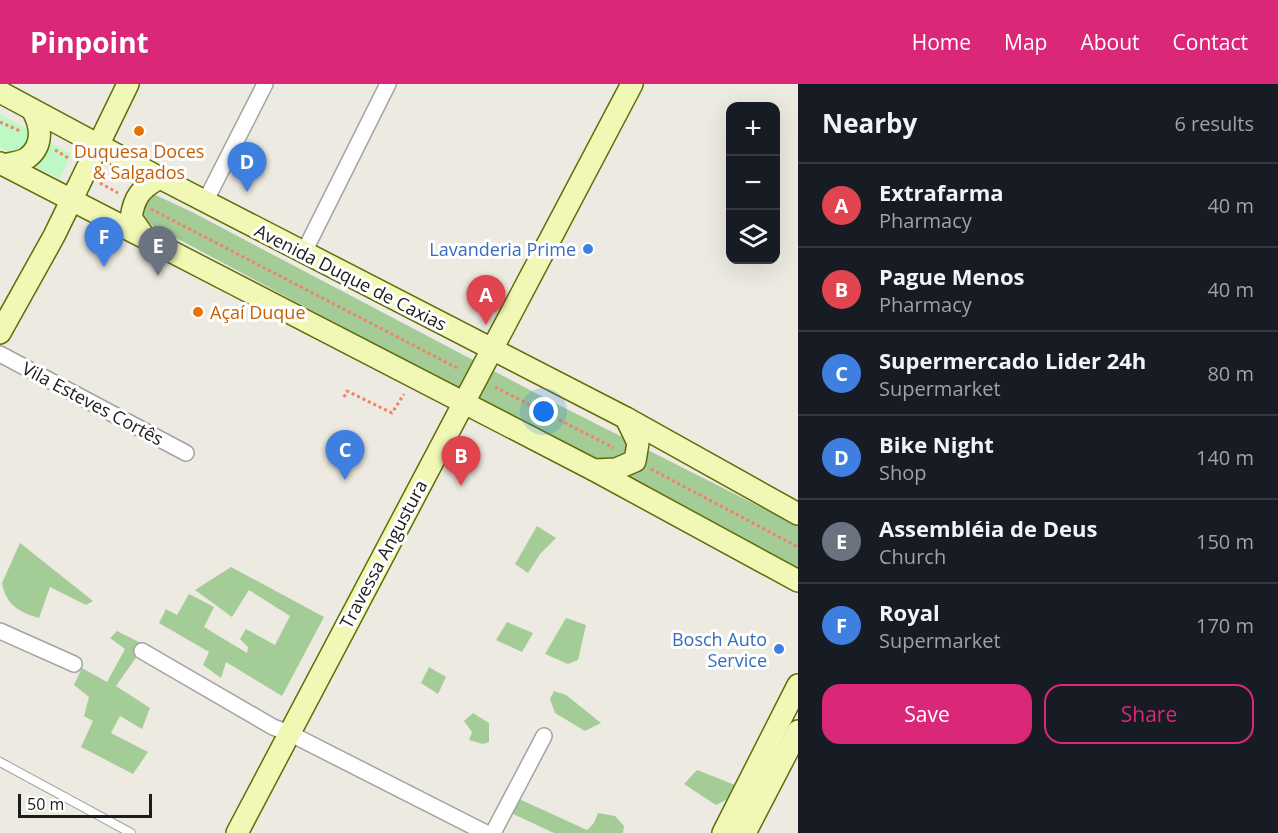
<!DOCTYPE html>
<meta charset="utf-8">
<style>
body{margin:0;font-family:"Open Sans",sans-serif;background:#242831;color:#f1f3f6}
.controls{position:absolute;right:18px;top:18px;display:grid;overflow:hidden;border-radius:12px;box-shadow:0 6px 24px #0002}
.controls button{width:54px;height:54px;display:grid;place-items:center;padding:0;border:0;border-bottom:2px solid #363941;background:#171b24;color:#f1f3f6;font:30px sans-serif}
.scale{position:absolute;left:18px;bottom:15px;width:134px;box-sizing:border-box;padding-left:6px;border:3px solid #1c1c1c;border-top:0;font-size:16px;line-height:21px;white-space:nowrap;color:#1c1c1c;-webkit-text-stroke:4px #fff;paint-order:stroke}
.you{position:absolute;left:544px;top:328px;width:21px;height:21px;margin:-15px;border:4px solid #fff;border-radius:50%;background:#1a73e8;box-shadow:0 0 0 9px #1a73e833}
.badge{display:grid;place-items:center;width:39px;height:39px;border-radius:50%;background:#db2777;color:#fff;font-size:20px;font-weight:700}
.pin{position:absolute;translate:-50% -50px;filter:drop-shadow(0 2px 3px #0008)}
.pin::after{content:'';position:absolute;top:32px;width:21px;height:18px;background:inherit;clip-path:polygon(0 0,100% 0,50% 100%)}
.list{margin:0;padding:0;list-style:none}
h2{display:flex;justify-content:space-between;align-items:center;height:78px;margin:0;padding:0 24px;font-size:26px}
h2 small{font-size:20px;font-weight:400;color:#9ea1a6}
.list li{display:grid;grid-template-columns:39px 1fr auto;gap:18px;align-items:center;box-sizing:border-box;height:84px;padding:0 24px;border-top:2px solid #363941}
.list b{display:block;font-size:22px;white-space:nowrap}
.list p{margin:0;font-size:20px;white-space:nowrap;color:#9ea1a6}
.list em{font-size:20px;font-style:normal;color:#9ea1a6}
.actions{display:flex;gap:12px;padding:18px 24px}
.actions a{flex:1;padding:14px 0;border:2px solid #db2777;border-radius:18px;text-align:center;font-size:21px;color:#db2777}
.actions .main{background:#db2777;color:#fff}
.icon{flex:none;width:33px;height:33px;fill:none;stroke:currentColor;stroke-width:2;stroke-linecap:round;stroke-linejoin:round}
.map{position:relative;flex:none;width:798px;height:749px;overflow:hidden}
header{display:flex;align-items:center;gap:36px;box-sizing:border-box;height:84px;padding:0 30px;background:#db2777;color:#fff}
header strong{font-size:28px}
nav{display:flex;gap:33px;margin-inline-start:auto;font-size:21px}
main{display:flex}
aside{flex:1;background:#171b24}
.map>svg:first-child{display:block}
</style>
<header>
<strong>Pinpoint</strong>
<nav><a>Home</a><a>Map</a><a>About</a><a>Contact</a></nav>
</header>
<main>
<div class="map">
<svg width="798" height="749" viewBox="0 0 798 749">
<rect width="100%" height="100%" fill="#edeae1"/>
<!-- forest -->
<g fill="#a4cc97">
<polygon points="151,109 192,128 543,313 798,442 798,487 141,135"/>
<polygon points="537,442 556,454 540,470 528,489 515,480"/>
<path d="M20,459L93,517L86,521L50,503L39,534C19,528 6,521 2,499Z"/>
<polygon points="231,483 324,533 282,612 226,578 221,594 203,581 209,568 159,539 166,525 177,531 189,510 214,523 204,543 247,569 248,563 240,555 246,545 275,561 290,532 249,506 232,533 195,506"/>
<polygon points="566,534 586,541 578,576 568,580 545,570"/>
<polygon points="507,538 533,549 522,568 496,556"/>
<polygon points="117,547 145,561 116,602 150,624 142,645 120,632 111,649 148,668 133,690 81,663 93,637 84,632 89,613 74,601 82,584 107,598 125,565 110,554"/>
<polygon points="429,583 446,593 438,610 421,599"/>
<polygon points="554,607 566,611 601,639 585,647 555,629 550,615"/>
<polygon points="473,629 489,639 489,658 483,660 469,656 472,648 464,637"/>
<polygon points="697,686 735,701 734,712 716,721 684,700"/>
<polygon points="517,714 587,746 594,739 598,729 615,732 624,742 623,749 554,749 513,730"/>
</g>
<!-- park -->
<polygon fill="#bef8c5" points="0,30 71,70 60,95 0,64"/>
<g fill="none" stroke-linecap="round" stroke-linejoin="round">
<!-- lane casing -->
<g stroke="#a3a3a3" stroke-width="10">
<polyline id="lane" points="0,678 131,749"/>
</g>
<!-- street casing -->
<g stroke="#a3a3a3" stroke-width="18">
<g id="street">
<polyline points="205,118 265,0"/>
<polyline points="304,168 388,0"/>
<polyline points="0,270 186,369"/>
<polyline points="0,547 74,580"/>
<polyline points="142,567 273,643 289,649 486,749"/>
<polyline points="493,749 544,652"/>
</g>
</g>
<!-- secondary casing -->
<g stroke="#5e6e07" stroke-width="24">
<g id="secondary">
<polyline points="0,8 160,94 626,334 798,430"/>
<polyline points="0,79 594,386 798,497"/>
<path d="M4,81C10,79 22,78 27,74C44,62 41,42 33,27"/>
<path d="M144,152L131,134C134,113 141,104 160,94"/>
<polyline points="0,249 54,152 128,0"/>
<polyline points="594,386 616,385 635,377 638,359 626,334"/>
<polyline points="237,749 632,0"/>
<polyline points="723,749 798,601"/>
<polyline points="745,749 798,647"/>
</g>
</g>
<!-- path -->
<g stroke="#f67f69" stroke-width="3" stroke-dasharray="3 3" stroke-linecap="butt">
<polyline points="0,38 20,47"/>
<polyline points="55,66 70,75"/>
<polyline points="100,99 118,109"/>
<polyline points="151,125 459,285"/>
<polyline points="495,303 614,364"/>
<polyline points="344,313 347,307 392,329 404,310"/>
<polyline points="651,385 798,463"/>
</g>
<!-- lane -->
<use href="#lane" stroke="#fff" stroke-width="8"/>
<!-- street -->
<use href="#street" stroke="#fff" stroke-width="15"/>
<!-- secondary -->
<use href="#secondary" stroke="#f1f8b5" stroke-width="21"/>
</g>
<!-- markers -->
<g fill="#e8710a" stroke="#fff" stroke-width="2">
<circle cx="139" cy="47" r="6"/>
<circle cx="198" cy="228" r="6"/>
</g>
<g fill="#3f7fe0" stroke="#fff" stroke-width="2">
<circle cx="588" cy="165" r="6"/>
<circle cx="779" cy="565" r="6"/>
</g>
<g text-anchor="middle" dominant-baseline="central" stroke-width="6" stroke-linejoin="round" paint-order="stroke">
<!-- food labels -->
<g font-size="18" fill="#c56008" stroke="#fff">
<text x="139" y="67">Duquesa Doces<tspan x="139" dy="21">&amp; Salgados</tspan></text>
<text x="210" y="228" text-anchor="start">Açaí Duque</text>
</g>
<!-- shop labels -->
<g font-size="18" fill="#366cbe" stroke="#fff" text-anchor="end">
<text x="576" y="165">Lavanderia Prime</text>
<text x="767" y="555">Bosch Auto<tspan x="767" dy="21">Service</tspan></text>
</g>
<!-- street labels -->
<g font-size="18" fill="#1c1c1c" stroke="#fff">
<text transform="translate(351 193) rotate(27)">Avenida Duque de Caxias</text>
<text transform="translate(93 319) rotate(28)">Vila Esteves Cortês</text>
<text transform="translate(383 470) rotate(-62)">Travessa Angustura</text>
</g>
</g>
</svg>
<div class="controls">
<button>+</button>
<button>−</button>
<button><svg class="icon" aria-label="layers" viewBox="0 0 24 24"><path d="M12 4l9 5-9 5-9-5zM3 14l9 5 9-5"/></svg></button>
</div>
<div class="scale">50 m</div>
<div class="you"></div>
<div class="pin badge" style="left:486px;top:241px;background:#e0444e">A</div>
<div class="pin badge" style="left:461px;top:402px;background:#e0444e">B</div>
<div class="pin badge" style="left:345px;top:396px;background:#3f7fe0">C</div>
<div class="pin badge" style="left:247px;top:108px;background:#3f7fe0">D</div>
<div class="pin badge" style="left:158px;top:192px;background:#6b7280">E</div>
<div class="pin badge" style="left:104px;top:183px;background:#3f7fe0">F</div>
</div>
<aside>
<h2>Nearby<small>6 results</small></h2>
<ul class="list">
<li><span class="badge" style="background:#e0444e">A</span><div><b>Extrafarma</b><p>Pharmacy</p></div><em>40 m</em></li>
<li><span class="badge" style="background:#e0444e">B</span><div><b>Pague Menos</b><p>Pharmacy</p></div><em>40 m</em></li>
<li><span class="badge" style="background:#3f7fe0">C</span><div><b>Supermercado Lider 24h</b><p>Supermarket</p></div><em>80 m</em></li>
<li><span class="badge" style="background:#3f7fe0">D</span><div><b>Bike Night</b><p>Shop</p></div><em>140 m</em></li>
<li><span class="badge" style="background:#6b7280">E</span><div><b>Assembléia de Deus</b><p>Church</p></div><em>150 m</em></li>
<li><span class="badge" style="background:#3f7fe0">F</span><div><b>Royal</b><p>Supermarket</p></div><em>170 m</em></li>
</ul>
<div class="actions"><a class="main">Save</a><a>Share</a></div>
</aside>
</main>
